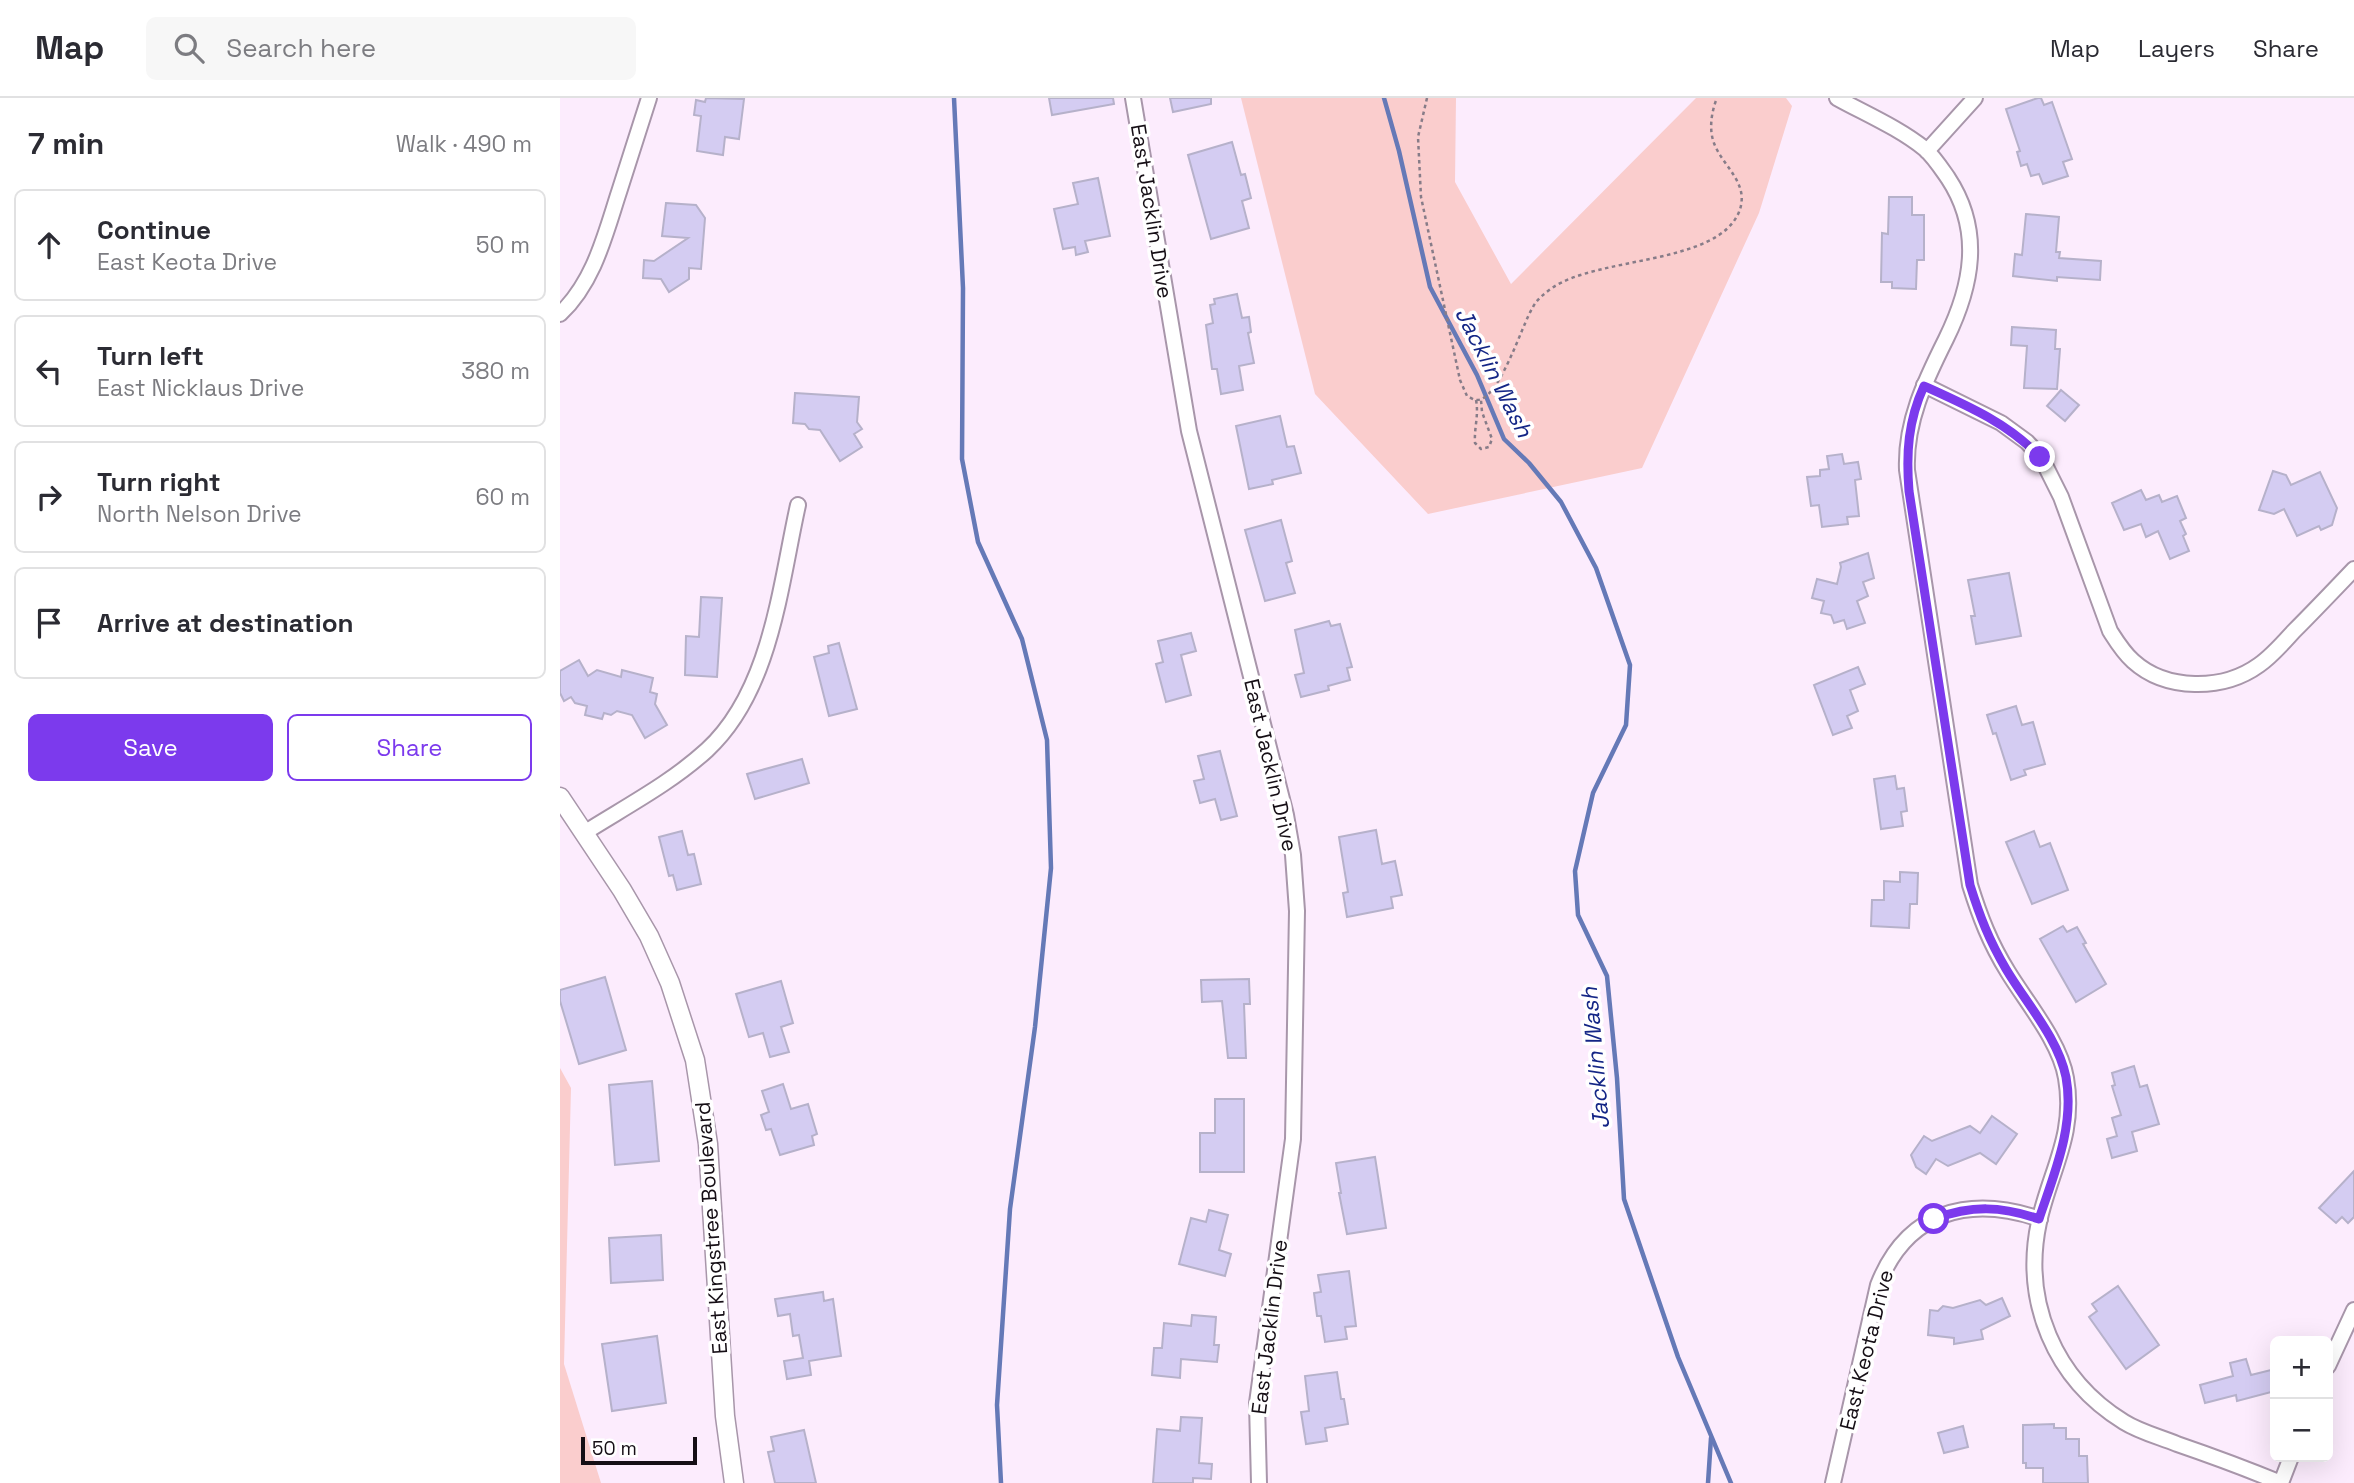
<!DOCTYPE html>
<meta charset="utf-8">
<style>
body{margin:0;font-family:"Space Grotesk",sans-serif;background:#f7f7f7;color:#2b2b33}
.controls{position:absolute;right:21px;bottom:21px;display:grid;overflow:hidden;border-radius:10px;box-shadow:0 7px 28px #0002}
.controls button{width:63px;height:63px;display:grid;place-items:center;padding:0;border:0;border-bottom:2px solid #e1e1e2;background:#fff;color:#2b2b33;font:35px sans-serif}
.scale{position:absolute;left:21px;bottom:18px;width:116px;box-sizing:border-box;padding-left:7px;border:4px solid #150e15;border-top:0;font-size:19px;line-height:24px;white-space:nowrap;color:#150e15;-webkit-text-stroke:5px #fff;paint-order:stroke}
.stop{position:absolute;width:21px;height:21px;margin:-16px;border:5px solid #7c3aed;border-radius:50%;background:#fff}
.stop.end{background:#7c3aed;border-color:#fff;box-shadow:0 2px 7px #0008}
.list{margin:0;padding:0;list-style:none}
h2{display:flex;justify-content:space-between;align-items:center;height:91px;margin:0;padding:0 28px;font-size:30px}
h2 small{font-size:23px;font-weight:400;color:#7c7c81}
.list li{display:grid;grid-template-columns:46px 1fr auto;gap:21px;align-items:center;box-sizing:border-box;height:112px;margin:0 14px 14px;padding:0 14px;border:2px solid #e1e1e2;border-radius:10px}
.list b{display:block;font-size:26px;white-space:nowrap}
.list p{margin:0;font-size:23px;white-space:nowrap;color:#7c7c81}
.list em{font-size:23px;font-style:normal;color:#7c7c81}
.actions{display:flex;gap:14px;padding:21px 28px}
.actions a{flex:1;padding:16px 0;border:2px solid #7c3aed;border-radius:10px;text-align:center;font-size:24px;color:#7c3aed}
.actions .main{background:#7c3aed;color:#fff}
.icon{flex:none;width:38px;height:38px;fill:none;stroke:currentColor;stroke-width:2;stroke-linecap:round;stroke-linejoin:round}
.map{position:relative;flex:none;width:1794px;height:1385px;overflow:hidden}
header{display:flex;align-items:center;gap:42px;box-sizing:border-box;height:98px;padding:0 35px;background:#fff;border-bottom:2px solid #e1e1e2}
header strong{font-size:33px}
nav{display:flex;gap:38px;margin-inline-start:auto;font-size:24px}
.search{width:490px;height:63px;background:#f7f7f7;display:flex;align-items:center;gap:18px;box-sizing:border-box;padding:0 24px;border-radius:10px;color:#7c7c81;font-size:26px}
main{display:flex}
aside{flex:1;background:#fff}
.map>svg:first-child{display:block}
</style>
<header>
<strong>Map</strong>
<div class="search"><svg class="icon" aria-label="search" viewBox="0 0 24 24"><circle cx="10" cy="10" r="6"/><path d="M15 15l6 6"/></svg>Search here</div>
<nav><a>Map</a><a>Layers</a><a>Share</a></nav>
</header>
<main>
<aside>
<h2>7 min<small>Walk · 490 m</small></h2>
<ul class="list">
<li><svg class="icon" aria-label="ahead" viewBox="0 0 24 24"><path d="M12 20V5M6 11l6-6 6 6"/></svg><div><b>Continue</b><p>East Keota Drive</p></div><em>50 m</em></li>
<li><svg class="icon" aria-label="left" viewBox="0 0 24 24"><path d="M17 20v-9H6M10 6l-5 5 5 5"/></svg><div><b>Turn left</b><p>East Nicklaus Drive</p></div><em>380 m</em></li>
<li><svg class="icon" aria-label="right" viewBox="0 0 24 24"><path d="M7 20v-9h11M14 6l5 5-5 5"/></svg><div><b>Turn right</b><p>North Nelson Drive</p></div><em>60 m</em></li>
<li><svg class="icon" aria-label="arrive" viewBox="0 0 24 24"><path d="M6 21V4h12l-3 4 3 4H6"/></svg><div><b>Arrive at destination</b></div></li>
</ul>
<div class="actions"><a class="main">Save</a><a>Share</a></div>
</aside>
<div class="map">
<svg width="1794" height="1385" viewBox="0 0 1794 1385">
<rect width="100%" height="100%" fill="#fcecfd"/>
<!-- green -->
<g fill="#facdcd">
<polygon points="681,0 896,0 895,84 951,186 1136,0 1226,0 1232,8 1199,115 1082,370 868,416 755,296"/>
<polygon points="0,970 11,990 4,1266 41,1385 0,1385"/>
</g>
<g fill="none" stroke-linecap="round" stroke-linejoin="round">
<!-- stream -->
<g stroke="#6579b7" stroke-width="4.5">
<polyline points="394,0 403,190 402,361 418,444 462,541 487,642 491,770 475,929 450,1111 437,1307 441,1385"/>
<polyline points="824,0 839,53 870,189 917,277 944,341 969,365 1001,404 1036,470 1070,567 1066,627 1033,695 1015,773 1018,817 1047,878 1057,980 1064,1101 1118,1259 1171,1385"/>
<polyline points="1148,1385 1151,1340"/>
</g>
</g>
<!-- building -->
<g fill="#d4ccf2" stroke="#b6b1ca" stroke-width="2">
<polygon points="146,0 184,1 179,41 165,39 163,57 137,53 141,18 134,17 136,2 145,4"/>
<polygon points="489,0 553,0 554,6 492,17"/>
<polygon points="610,0 651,0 651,6 613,14"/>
<polygon points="1478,0 1481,0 1484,7 1492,4 1512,61 1503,64 1508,78 1483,86 1479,76 1471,78 1467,66 1461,68 1457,54 1460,53 1446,11"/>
<polygon points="672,44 681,77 685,76 691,100 682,103 689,130 651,141 628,57"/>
<polygon points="538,80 550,138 525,143 528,154 516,157 515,149 503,151 494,111 518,106 513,85"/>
<polygon points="1329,99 1352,99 1352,117 1364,117 1364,162 1357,162 1356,191 1332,190 1332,184 1321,184 1322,135 1328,136"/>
<polygon points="106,105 136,107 145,120 141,171 129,170 129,181 109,194 101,181 83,180 84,162 94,163 128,140 102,138"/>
<polygon points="1466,116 1499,119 1496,154 1500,154 1499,160 1541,163 1540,182 1497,179 1497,183 1453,178 1455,156 1462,157"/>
<polygon points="677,196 682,220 689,219 691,234 688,235 694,265 679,268 683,292 661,296 657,271 652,271 646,227 653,225 650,207 655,206 654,201"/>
<polygon points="1452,229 1496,232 1495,251 1500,251 1497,291 1464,290 1467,248 1451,247"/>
<polygon points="1501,292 1519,307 1505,323 1487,308"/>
<polygon points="235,295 299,299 297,324 302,331 294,336 302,349 280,363 260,332 249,331 245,326 233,325"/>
<polygon points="720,318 727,349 734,348 741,375 712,382 713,386 689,391 676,328"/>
<polygon points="1282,356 1284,366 1298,364 1301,381 1295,382 1299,418 1287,419 1288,426 1262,429 1259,407 1251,408 1247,379 1260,378 1260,372 1269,371 1267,358"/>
<polygon points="1713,373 1726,377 1731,387 1760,374 1777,410 1772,427 1761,432 1759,428 1737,438 1724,411 1714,416 1699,412"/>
<polygon points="1581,392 1586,402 1599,397 1602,404 1617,398 1626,420 1620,423 1626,436 1623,438 1629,453 1610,461 1598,433 1586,439 1581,426 1564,432 1552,405"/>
<polygon points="721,422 732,463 726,465 735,495 705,503 685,432"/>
<polygon points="1308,455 1314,480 1303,484 1308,498 1297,503 1305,525 1287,531 1284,522 1274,525 1271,517 1261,515 1264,503 1252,500 1257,481 1277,486 1281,469 1280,465"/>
<polygon points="1449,475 1461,538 1416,546 1411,518 1415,518 1408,482"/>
<polygon points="141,499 162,500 157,579 125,577 126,538 139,539"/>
<polygon points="769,523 771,528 780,526 792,569 787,570 790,582 768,588 769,592 741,599 735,577 744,575 735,532"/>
<polygon points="631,535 636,553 621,557 631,597 606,604 596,566 603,564 598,543"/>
<polygon points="279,545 297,611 269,618 254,559 269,555 268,548"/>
<polygon points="19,562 28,578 37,572 61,579 62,572 93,580 90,594 97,596 95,606 107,627 85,640 72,617 57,613 51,617 44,615 42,621 25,617 27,608 15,605 11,599 4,603 0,595 0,573"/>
<polygon points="1298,569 1305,586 1290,592 1298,613 1287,618 1292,630 1273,637 1254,587"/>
<polygon points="1456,608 1462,627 1473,624 1485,666 1464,672 1466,677 1451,682 1436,635 1433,636 1427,617"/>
<polygon points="660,653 677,718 661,722 655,701 640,705 634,683 644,681 638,658"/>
<polygon points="242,661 249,685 195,701 187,676"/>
<polygon points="1335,678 1337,691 1344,690 1347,713 1341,714 1343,728 1321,731 1314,681"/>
<polygon points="816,732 822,766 835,763 842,797 831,799 833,810 787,819 783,795 788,794 779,739"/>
<polygon points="122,733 128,757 134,756 141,786 117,792 113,777 109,778 99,739"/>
<polygon points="1474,733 1480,749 1490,745 1508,792 1472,806 1446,744"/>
<polygon points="1340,774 1358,775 1357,806 1350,806 1349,830 1311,828 1312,802 1324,802 1324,783 1340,784"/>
<polygon points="1503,828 1507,834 1517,829 1526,845 1523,846 1546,886 1516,904 1480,841"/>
<polygon points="45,879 66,952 19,966 0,903 0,892"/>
<polygon points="689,881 690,906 684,906 686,960 668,960 662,903 642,904 641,882"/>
<polygon points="221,883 233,925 221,929 229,954 210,959 203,935 189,939 176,896"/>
<polygon points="1574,968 1580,989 1587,987 1599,1026 1572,1034 1577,1053 1552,1060 1547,1041 1557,1038 1552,1020 1561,1017 1552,988 1555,987 1552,975"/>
<polygon points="92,983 99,1063 55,1067 49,987"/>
<polygon points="223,986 231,1011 248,1006 257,1036 252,1038 254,1047 220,1057 211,1031 206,1032 201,1017 209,1014 202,993"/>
<polygon points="655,1001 684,1001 684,1074 640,1074 640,1035 655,1035"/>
<polygon points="1432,1018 1457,1036 1436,1066 1420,1055 1388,1068 1376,1061 1366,1076 1356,1069 1351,1057 1364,1038 1372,1043 1410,1028 1420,1035"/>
<polygon points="815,1059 826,1130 787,1136 779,1095 781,1095 776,1065"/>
<polygon points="1794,1073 1794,1119 1788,1125 1782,1119 1776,1125 1759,1110"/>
<polygon points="649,1112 668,1117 659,1152 671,1156 665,1178 619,1166 631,1120 646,1124"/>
<polygon points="101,1137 103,1182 51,1185 49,1140"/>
<polygon points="789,1173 796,1228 785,1229 787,1241 765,1244 761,1218 757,1218 754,1195 761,1194 758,1177"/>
<polygon points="1558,1188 1599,1247 1566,1271 1529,1219 1537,1213 1532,1206"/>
<polygon points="263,1194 264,1203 273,1201 281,1258 249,1263 251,1277 227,1281 224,1263 243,1260 239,1237 233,1238 230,1216 218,1218 215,1201"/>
<polygon points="1442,1200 1450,1218 1421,1232 1423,1241 1394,1246 1394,1240 1368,1237 1370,1212 1378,1213 1383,1208 1393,1210 1420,1202 1426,1207"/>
<polygon points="632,1217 656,1219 654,1247 659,1247 657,1264 621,1261 620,1280 592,1277 594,1250 602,1250 604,1225 631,1228"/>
<polygon points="97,1238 106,1305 52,1313 42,1246"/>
<polygon points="1686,1261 1691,1277 1715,1271 1715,1293 1677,1303 1676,1297 1645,1305 1640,1287 1673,1278 1670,1265"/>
<polygon points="777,1274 781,1301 784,1301 788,1326 765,1330 767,1343 746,1346 741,1314 749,1313 745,1278"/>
<polygon points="621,1319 642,1320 639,1365 652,1366 651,1381 633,1380 633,1385 593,1385 597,1331 620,1333"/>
<polygon points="1494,1326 1494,1330 1506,1330 1506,1341 1519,1341 1519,1358 1527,1358 1528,1385 1483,1385 1483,1370 1466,1370 1466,1365 1463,1365 1463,1327"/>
<polygon points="1403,1328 1408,1349 1384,1355 1378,1335"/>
<polygon points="244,1332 256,1385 215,1385 208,1354 214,1353 211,1339"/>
</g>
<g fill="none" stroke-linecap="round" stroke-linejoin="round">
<!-- minor casing -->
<g stroke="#a896aa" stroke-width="18">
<g id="minor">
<polyline points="573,0 629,333 726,717 733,757 737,813 733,1041 697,1305 699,1385"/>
<path d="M1277,0C1306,16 1339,30 1365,51C1374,59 1381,70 1388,80C1423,133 1412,188 1386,241C1365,283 1345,324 1347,372L1410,787C1420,819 1430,845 1448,874C1467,905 1500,944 1506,980C1516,1037 1490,1073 1479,1124C1462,1203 1494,1281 1564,1324C1580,1334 1600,1339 1617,1346C1652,1358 1687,1371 1721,1385"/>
<polyline points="1367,53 1415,0"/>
<path d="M0,216C34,184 45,137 59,94C69,63 79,31 89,0"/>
<path d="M1364,287L1441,325L1467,344L1481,359L1501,399L1550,533C1557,544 1563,554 1573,563C1606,593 1663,593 1699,567C1712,558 1723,545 1734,533C1754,513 1774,492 1794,471"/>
<path d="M24,735C65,709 111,685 147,652C211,593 220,488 238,407"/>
<polyline points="1768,1268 1794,1212"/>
<path d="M1273,1385L1318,1187C1347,1113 1409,1097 1480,1121"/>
<polyline points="1721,1385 1731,1359"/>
</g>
</g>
<!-- tertiary casing -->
<g stroke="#a896aa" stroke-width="21">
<polyline id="tertiary" points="0,699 62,792 89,838 110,885 135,962 148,1046 165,1318 174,1385"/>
</g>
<!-- path -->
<g stroke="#877c88" stroke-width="2.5" stroke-dasharray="3.5 3.5" stroke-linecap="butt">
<path d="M867,0L858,39L861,99L900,282L907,298C910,299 913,302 916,302C939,304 962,226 973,209C977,201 984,196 992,190C1039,158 1157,167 1179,114C1191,84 1160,67 1153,42C1149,29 1152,12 1157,0"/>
<path d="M916,302C919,317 914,330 915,345L921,351L929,349L932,341L922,314L921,302"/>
</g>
<!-- minor -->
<use href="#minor" stroke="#fff" stroke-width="14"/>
<!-- tertiary -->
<use href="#tertiary" stroke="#fff" stroke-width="18"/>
</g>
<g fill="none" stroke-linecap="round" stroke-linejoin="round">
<!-- route -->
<path stroke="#7c3aed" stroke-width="9" d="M1374,1121C1412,1107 1441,1108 1479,1121C1494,1076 1515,1028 1506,979C1498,940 1466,905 1446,871C1429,842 1420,819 1410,787L1349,393C1346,355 1348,323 1364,288C1406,307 1448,325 1480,359"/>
</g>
<g text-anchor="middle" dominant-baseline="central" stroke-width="7" stroke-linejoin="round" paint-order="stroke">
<!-- street labels -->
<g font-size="21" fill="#150e15" stroke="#fff">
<text transform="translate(592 113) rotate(81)">East Jacklin Drive</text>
<text transform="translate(711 667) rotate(77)">East Jacklin Drive</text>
<text transform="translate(151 1130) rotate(-94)">East Kingstree Boulevard</text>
<text transform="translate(709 1229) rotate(-83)">East Jacklin Drive</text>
<text transform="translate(1306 1252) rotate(-76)">East Keota Drive</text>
</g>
<!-- water labels -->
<g font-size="23" font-style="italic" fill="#142686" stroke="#fff">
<text transform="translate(934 274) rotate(63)">Jacklin Wash</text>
<text transform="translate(1035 960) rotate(-95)">Jacklin Wash</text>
</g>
</g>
</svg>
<div class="controls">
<button>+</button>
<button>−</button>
</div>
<div class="scale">50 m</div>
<div class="stop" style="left:1374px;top:1121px"></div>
<div class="stop end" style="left:1480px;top:359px"></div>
</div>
</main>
